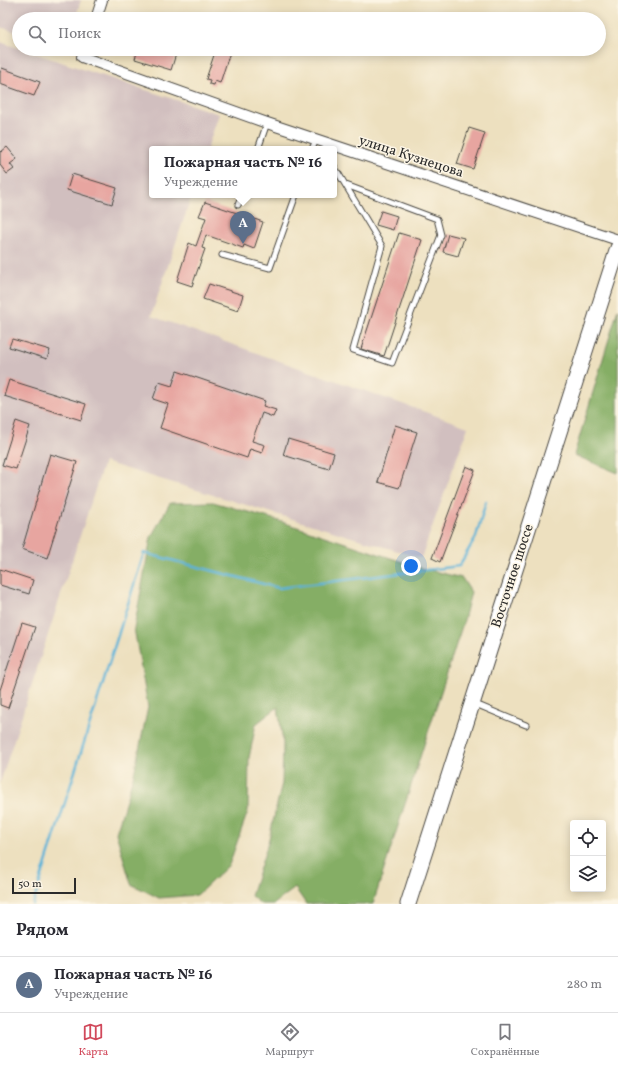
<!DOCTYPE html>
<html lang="ru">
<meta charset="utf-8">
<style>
body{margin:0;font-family:Vollkorn,serif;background:#f7f7f7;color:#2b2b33}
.controls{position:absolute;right:12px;bottom:12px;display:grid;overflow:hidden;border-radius:4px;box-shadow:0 2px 10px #0003}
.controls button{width:36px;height:36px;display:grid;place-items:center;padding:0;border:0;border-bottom:1px solid #e1e1e2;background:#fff;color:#2b2b33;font:20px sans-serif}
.scale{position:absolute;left:12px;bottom:10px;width:64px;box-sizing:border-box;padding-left:4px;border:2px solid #2b2b2b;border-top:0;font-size:11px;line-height:14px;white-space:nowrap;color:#2b2b2b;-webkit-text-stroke:3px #fcf5e5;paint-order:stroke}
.you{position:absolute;left:411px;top:566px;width:14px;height:14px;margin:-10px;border:3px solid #fff;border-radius:50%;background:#1a73e8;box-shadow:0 0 0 6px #1a73e833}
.badge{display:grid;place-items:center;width:26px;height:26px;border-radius:50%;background:#d1495b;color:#fff;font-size:13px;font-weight:700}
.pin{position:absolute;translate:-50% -33px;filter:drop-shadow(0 1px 2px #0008)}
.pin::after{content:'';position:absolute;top:21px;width:14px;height:12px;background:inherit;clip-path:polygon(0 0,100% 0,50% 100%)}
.popup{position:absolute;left:149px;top:146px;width:188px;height:52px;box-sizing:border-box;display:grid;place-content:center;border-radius:4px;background:#fff;filter:drop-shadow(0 1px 3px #0005);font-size:13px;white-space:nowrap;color:#7c7c81}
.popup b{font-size:15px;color:#2b2b33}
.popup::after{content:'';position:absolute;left:50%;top:100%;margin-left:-8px;border:8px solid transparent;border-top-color:#fff}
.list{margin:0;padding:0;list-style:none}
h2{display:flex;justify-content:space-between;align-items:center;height:52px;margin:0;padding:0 16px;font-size:17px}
h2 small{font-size:13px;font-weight:400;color:#7c7c81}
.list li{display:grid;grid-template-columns:26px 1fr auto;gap:12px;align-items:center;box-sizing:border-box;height:56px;padding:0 16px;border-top:1px solid #e1e1e2}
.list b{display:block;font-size:15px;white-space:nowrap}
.list p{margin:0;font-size:13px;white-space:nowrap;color:#7c7c81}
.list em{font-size:13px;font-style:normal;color:#7c7c81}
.icon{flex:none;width:22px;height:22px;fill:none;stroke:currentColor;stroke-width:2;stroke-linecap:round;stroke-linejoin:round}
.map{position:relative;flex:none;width:618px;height:904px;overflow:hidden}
.search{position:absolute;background:#fff;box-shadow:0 2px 10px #0003;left:12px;right:12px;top:12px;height:44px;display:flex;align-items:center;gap:10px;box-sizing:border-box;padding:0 14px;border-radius:22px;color:#7c7c81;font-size:15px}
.sheet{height:108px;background:#fff}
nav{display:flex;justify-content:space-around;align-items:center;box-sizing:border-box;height:56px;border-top:1px solid #e1e1e2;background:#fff;font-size:11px;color:#7c7c81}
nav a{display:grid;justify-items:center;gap:2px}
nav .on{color:#d1495b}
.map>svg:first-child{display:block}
</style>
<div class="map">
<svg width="618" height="904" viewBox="0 0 618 904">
<rect width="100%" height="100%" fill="#fcf5e5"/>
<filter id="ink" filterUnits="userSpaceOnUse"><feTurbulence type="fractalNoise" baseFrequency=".025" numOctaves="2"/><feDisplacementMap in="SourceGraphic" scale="8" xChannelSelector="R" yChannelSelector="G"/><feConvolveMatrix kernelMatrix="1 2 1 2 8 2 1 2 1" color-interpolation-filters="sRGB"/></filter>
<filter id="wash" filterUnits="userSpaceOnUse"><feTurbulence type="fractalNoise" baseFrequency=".012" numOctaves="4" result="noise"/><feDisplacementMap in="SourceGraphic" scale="16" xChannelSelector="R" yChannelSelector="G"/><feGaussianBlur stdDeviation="0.9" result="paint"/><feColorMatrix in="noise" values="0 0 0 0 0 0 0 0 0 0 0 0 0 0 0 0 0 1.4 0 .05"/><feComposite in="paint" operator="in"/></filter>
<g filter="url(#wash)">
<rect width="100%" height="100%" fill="#ede0bf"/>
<!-- industrial -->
<g fill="#d1bfbf">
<polygon points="0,0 81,0 75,19 19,19 19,33 0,27"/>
<polygon points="0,42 219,114 207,149 152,149 152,195 192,195 151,316 468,427 421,558 104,462 0,783"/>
</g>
<!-- forest -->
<g fill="#85ae65" stroke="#586c48">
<polygon points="618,309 618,473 574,455"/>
<polygon points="213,502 273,519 421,568 462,578 471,592 464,620 373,904 306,904 295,888 274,904 261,904 251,896 268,843 282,783 283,743 278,707 256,724 249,758 248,811 229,865 197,895 159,898 131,884 116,833 134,774 148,707 134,628 151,537 170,503"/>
</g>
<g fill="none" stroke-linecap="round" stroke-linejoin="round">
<!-- stream -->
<polyline stroke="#5bb3d8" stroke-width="2.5" points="33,904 144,553 279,588 459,566 476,537 486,501"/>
</g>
<g id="blocks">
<!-- building -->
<g fill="#e7a5a0">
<polygon points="138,49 158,49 176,54 171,70 135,59"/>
<polygon points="216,49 231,49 220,83 215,81 214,85 209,84 210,80 206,79"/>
<polygon points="2,68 40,82 34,96 0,84 0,73"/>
<polygon points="469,128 485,133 473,169 457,164"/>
<polygon points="7,147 17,159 10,164 14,169 7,174 0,165 0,151 1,152"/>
<polygon points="72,174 117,188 112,204 67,190"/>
<polygon points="205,202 263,222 254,249 244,245 243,248 206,235 202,248 205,249 192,286 177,281 189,243 196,246 206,218 199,216"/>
<polygon points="381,211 397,216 393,230 376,225"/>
<polygon points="399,233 422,240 384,356 361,349"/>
<polygon points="448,234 464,238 458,256 443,252"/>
<polygon points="209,284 243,295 238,311 203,299"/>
<polygon points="12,339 50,350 47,359 9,347"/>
<polygon points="177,371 265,401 263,406 276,410 273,417 262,413 252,441 265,445 262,453 250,449 247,458 160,428 168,404 153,399 159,382 172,386"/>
<polygon points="9,380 86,404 81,420 4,396"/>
<polygon points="16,421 30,426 16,469 2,465"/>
<polygon points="395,425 417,432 399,488 378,482"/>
<polygon points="288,439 334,453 329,469 283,455"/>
<polygon points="50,454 77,462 47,558 22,549"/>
<polygon points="466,466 475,470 440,562 432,558"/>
<polygon points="0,569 33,580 29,594 0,585"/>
<polygon points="22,623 35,627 8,708 0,705 0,690"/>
</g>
</g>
</g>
<g filter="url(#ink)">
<use href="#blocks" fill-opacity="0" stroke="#484641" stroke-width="1"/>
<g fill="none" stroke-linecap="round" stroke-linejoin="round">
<!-- lane casing -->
<g stroke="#484641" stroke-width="7">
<g id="lane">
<polyline points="258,149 267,123"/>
<polyline points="312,149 316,140"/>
<polyline points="334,166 382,246 353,350 392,363 441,235 437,219 346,185"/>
<polyline points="238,205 242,195"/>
<polyline points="222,255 270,268 296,195"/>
<polyline points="473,703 526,725"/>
</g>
</g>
<!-- street casing -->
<g stroke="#484641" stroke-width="12">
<g id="street">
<polyline points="96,19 102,0"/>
<polyline points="85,49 82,57 267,123 618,240"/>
</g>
</g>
<!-- primary casing -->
<g stroke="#484641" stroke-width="17">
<polyline id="primary" points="408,904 618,248"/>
</g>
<!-- lane -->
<use href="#lane" stroke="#fff" stroke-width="5"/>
<!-- street -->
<use href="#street" stroke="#fff" stroke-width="10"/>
<!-- primary -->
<use href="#primary" stroke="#fff" stroke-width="15"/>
</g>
</g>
<g text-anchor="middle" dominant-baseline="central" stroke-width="3" stroke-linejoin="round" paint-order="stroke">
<!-- street labels -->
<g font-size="14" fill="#2b2b2b" stroke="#fcf5e5">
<text transform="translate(411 157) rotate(18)">улица Кузнецова</text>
<text transform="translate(513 576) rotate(-72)">Восточное шоссе</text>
</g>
</g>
</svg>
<div class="controls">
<button><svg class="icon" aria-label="locate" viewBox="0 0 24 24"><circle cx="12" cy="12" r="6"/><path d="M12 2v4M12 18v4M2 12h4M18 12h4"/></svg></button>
<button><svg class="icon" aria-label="layers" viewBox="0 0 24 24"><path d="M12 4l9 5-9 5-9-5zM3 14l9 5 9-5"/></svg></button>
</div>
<div class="scale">50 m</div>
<div class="you"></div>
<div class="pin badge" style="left:243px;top:244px;background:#5c6f8a">A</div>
<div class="popup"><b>Пожарная часть № 16</b>Учреждение</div>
<div class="search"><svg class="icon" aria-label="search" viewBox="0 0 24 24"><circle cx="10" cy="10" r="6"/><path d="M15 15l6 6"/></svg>Поиск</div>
</div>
<section class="sheet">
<h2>Рядом<small></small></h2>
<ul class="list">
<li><span class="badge" style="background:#5c6f8a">A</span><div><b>Пожарная часть № 16</b><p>Учреждение</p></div><em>280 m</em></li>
</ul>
</section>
<nav>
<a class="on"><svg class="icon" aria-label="map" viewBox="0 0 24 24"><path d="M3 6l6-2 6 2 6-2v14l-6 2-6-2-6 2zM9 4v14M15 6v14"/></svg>Карта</a>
<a><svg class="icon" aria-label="directions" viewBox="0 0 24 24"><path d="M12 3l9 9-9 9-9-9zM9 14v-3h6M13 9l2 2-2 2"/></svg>Маршрут</a>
<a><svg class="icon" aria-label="saved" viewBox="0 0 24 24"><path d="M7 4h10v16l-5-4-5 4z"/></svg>Сохранённые</a>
</nav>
